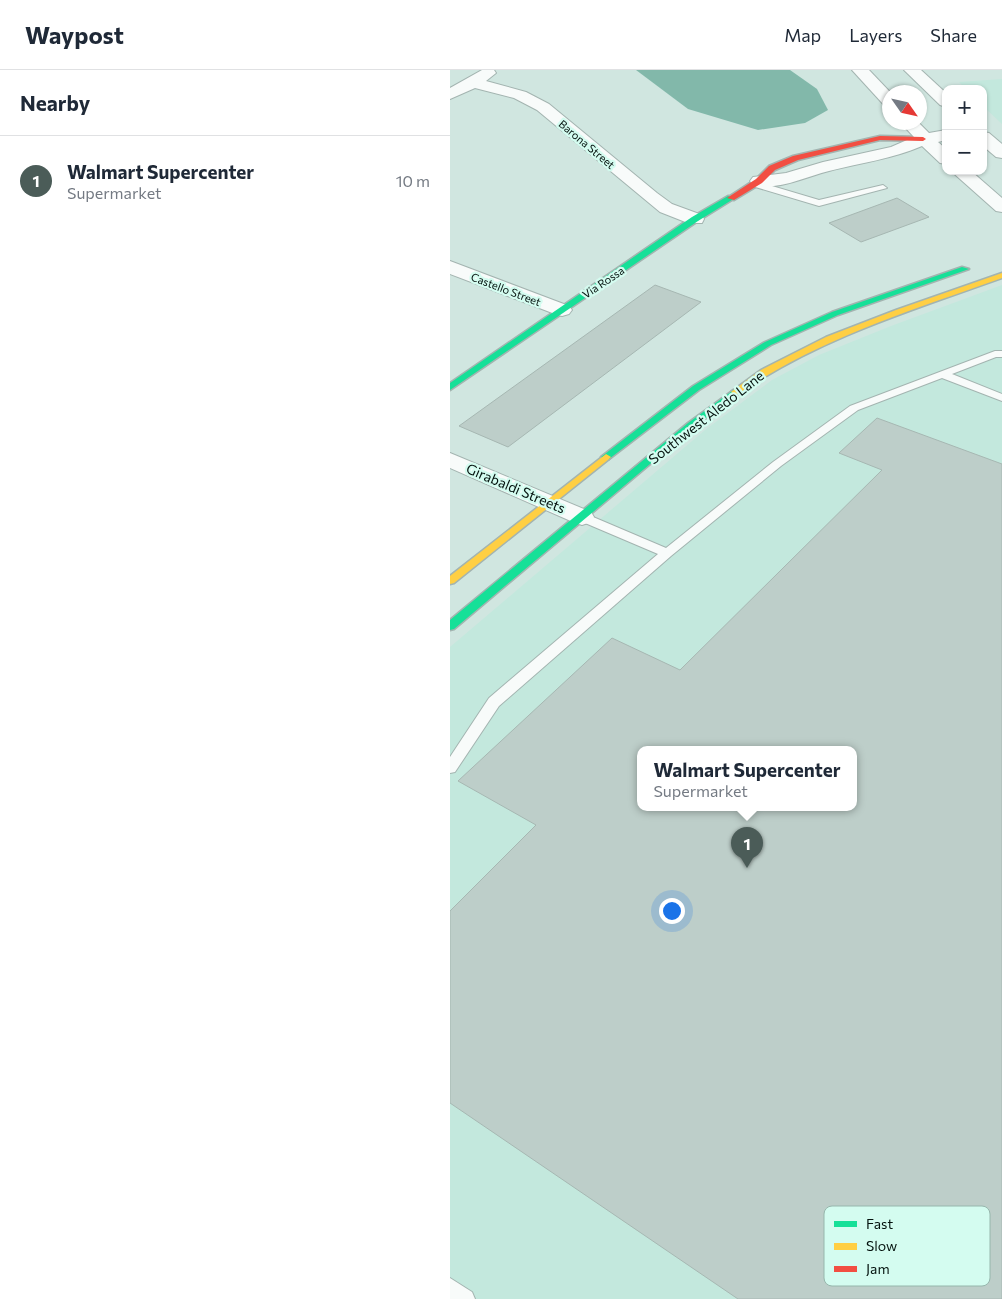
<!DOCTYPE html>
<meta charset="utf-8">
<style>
body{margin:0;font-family:Commissioner,sans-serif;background:#f2f2f3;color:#1f2937}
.controls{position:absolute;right:15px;top:15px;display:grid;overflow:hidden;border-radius:10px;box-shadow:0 1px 4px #0004}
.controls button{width:45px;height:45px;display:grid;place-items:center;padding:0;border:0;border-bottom:1px solid #e0e1e3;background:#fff;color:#1f2937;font:25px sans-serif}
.compass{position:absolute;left:432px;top:15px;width:45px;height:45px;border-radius:50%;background:#fff;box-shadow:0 1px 4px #0004;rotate:124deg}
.you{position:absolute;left:221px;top:840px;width:18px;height:18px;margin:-12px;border:4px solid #fff;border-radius:50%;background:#1a73e8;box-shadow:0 0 0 8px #1a73e833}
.badge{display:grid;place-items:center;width:32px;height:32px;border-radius:50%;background:#4b5c58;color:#fff;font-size:16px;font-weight:700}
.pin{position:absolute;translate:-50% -41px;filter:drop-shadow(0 1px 2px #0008)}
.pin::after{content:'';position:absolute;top:26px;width:18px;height:15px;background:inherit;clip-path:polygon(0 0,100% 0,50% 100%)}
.popup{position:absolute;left:187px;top:676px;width:220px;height:65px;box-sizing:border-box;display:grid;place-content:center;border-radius:10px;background:#fff;filter:drop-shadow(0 1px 4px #0005);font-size:16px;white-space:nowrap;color:#747a83}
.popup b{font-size:19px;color:#1f2937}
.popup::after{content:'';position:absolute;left:50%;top:100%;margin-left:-10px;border:10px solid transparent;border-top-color:#fff}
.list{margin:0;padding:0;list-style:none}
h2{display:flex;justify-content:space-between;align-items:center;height:65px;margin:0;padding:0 20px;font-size:21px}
h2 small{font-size:16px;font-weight:400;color:#747a83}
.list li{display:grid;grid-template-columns:32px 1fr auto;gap:15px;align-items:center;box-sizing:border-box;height:90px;padding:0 20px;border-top:1px solid #e0e1e3}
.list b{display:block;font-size:19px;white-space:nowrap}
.list p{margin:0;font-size:16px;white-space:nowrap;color:#747a83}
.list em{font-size:16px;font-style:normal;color:#747a83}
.map{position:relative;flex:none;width:552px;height:1229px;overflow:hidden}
header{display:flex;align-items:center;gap:30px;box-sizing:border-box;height:70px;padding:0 25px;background:#fff;border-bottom:1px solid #e0e1e3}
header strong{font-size:24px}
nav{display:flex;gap:28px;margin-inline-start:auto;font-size:18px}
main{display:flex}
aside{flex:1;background:#fff}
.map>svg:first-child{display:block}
</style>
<header>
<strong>Waypost</strong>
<nav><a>Map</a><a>Layers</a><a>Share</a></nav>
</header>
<main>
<aside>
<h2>Nearby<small></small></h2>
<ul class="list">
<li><span class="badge">1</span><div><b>Walmart Supercenter</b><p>Supermarket</p></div><em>10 m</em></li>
</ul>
</aside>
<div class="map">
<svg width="552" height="1229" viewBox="0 0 552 1229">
<rect width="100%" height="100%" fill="#d0e6e0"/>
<!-- built -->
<g fill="#c3e8dd" fill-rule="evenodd">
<polygon points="552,9 552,54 533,36 533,19 516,19 509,12"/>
<path d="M552,215V1229H0V577L255,360L322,310L369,285L441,256ZM191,679H403V737H191Z"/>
</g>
<!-- water -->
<polygon fill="#82b8aa" points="186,0 340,0 367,19 378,40 355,53 308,60 238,39"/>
<!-- building -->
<g fill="#bdcec9" stroke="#a6b7b2" fill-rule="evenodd">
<polygon points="447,128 479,147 411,172 379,153"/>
<polygon points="205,215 251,232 58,377 9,356"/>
<path d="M427,348L552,394V1229H288L0,1033V841L86,755L8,711L162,568L230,600L432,400L389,383ZM191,679H403V737H191Z"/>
</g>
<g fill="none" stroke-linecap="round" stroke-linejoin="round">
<!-- lane casing -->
<g stroke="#a3b4b0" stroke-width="2">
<g id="lane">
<polygon points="305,111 369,130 433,115 437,118 369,136 302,116 302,112"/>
<polygon points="545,281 552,281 552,287 546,287 502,304 552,324 552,331 492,308 408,340 331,396 221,486 49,636 5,702 0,703 0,687 39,628 208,484 128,450 126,447 128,444 136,444 216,478 323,392 400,336"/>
<polygon points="0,1208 22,1222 25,1229 0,1229"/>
</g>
</g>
<!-- street casing -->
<g stroke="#a3b4b0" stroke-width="2">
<g id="street">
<polygon points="32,0 44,0 46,3 36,11 76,22 99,34 207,123 222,134 252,145 254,149 252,153 238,153 210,142 87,40 64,28 25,18 0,29 0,18"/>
<polygon points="402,0 419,0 440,22 440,37 434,35"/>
<polygon points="454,0 471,0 496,23 496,37 490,35"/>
<path d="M450,52H468L479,63L496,60V70L488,72L496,79V94L490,93L472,76C442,89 410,93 379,101C355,107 328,121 303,115L300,111L303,107L336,103L373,92L441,77L464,67Z"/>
<polygon points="533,62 539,63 552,74 552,88 546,87 533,76"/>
<polygon points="501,101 521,101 552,128 552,142 546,141"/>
<polygon points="0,191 119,236 122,240 119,244 112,246 105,244 0,204"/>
<polygon points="0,383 141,442 144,447 141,452 132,455 123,452 0,398"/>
</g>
</g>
<!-- fast casing -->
<g stroke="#a3b4b0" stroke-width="3">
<g id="fast">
<polygon points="278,126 285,128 248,151 0,320 0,313 242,147"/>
<polygon points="512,197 519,199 388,245 321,275 249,320 159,389 156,390 151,387 243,316 315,272 382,242"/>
<polygon points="285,319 289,322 288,324 244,357 4,559 0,560 0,550 238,353"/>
</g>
</g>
<!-- slow casing -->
<g stroke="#a3b4b0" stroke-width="3">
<g id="slow">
<path d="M552,203V208C460,241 370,268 288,324L285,325L281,322L311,300L376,267L446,240Z"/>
<polygon points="156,384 161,387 159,389 4,513 0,514 0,506"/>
</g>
</g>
<!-- jam casing -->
<g stroke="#a3b4b0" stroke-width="3">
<polygon id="jam" points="430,66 473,67 476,69 473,71 430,70 348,90 325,100 312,113 284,130 277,128 306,109 319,96 343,86"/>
</g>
<!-- lane -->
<use href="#lane" fill="#f8fbfa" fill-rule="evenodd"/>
<!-- street -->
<use href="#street" fill="#f8fbfa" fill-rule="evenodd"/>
<!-- fast -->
<use href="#fast" fill="#16e098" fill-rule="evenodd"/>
<!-- slow -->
<use href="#slow" fill="#ffcf43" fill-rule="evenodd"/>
<!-- jam -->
<use href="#jam" fill="#f24e42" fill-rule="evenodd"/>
</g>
<g text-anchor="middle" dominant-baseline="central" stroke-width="4.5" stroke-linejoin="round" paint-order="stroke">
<!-- far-street labels -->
<g font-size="11" fill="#04120e" stroke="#d4fcf0">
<text transform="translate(137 74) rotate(40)">Barona Street</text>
<text transform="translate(153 212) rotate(-34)">Via Rossa</text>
<text transform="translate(56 219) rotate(21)">Castello Street</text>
</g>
<!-- street labels -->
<g font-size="14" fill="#04120e" stroke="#d4fcf0">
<text transform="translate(256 347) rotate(-38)">Southwest Aledo Lane</text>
<text transform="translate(66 418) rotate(23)">Girabaldi Streets</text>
</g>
</g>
<!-- legend -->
<rect x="374" y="1136" width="166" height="80" rx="8" fill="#d4fcf0" stroke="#96b6ac" stroke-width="1"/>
<rect x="384" y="1151" width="23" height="6" fill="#16e098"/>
<rect x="384" y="1173" width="23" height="7" fill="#ffcf43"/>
<rect x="384" y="1196" width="23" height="6" fill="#f24e42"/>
<g font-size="14" fill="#04120e">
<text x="416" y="1159">Fast</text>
<text x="416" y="1181">Slow</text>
<text x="416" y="1204">Jam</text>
</g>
</svg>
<div class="controls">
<button>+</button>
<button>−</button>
</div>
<svg class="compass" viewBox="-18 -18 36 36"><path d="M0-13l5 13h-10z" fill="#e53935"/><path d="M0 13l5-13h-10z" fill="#747a83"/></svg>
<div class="you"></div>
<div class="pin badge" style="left:297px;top:798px">1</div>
<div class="popup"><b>Walmart Supercenter</b>Supermarket</div>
</div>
</main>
